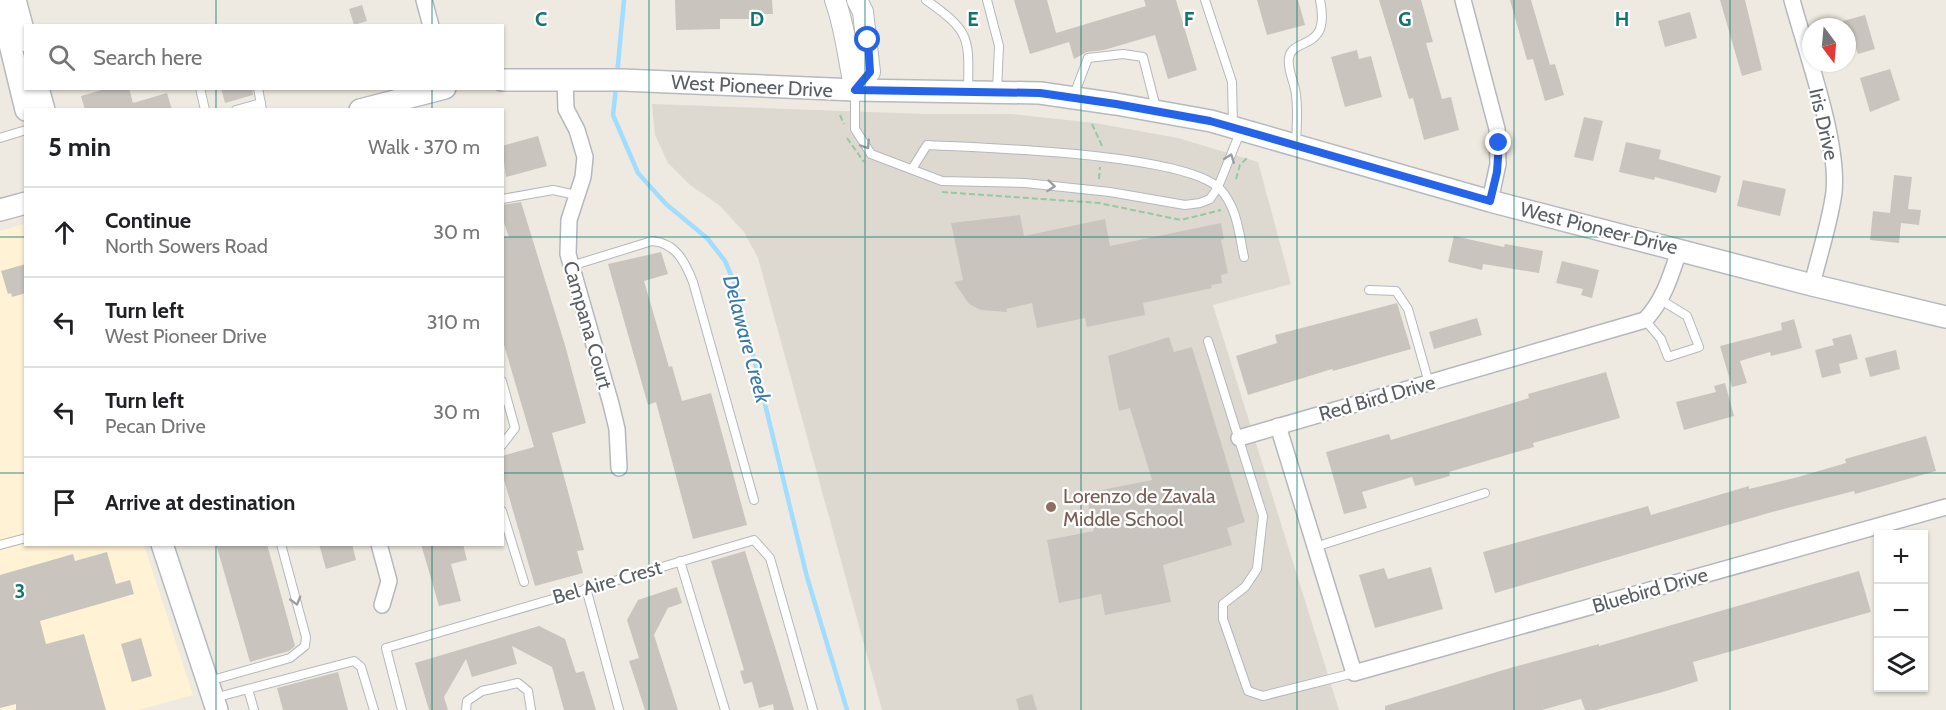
<!DOCTYPE html>
<meta charset="utf-8">
<style>
body{margin:0;font-family:Cabin,sans-serif;background:#f6f6f6;color:#202124}
.controls{position:absolute;right:18px;bottom:18px;display:grid;overflow:hidden;border-radius:0px;box-shadow:0 2px 4px #0004}
.controls button{width:54px;height:54px;display:grid;place-items:center;padding:0;border:0;border-bottom:2px solid #e0e0e0;background:#fff;color:#202124;font:30px sans-serif}
.compass{position:absolute;left:1802px;top:18px;width:54px;height:54px;border-radius:50%;background:#fff;box-shadow:0 2px 4px #0004;rotate:164deg}
.stop{position:absolute;width:18px;height:18px;margin:-14px;border:4px solid #2563eb;border-radius:50%;background:#fff}
.stop.end{background:#2563eb;border-color:#fff;box-shadow:0 2px 6px #0008}
.list{margin:0;padding:0;list-style:none}
h2{display:flex;justify-content:space-between;align-items:center;height:78px;margin:0;padding:0 24px;font-size:26px}
h2 small{font-size:20px;font-weight:400;color:#757577}
.list li{display:grid;grid-template-columns:39px 1fr auto;gap:18px;align-items:center;box-sizing:border-box;height:90px;padding:0 24px;border-top:2px solid #e0e0e0}
.list b{display:block;font-size:22px;white-space:nowrap}
.list p{margin:0;font-size:20px;white-space:nowrap;color:#757577}
.list em{font-size:20px;font-style:normal;color:#757577}
.icon{flex:none;width:33px;height:33px;fill:none;stroke:currentColor;stroke-width:2;stroke-linecap:round;stroke-linejoin:round}
.map{position:relative;flex:none;width:1946px;height:710px;overflow:hidden}
.search{position:absolute;background:#fff;box-shadow:0 2px 4px #0004;left:24px;top:24px;width:480px;height:66px;display:flex;align-items:center;gap:15px;box-sizing:border-box;padding:0 21px;border-radius:0px;color:#757577;font-size:22px}
.panel{position:absolute;background:#fff;box-shadow:0 2px 4px #0004;left:24px;top:108px;width:480px;height:438px;border-radius:0px}
.map>svg:first-child{display:block}
</style>
<div class="map">
<svg width="1946" height="710" viewBox="0 0 1946 710">
<rect width="100%" height="100%" fill="#eeeae1"/>
<!-- commercial -->
<polygon fill="#fff2d5" points="25,224 26,544 144,545 193,695 138,710 0,710 0,231"/>
<!-- education -->
<polygon fill="#ded9d0" points="652,104 924,114 1012,114 1095,123 1178,138 1258,162 1291,284 1213,305 1339,710 882,710 758,258 744,232 719,205 690,185 668,163 655,135"/>
<g fill="none" stroke-linecap="round" stroke-linejoin="round">
<!-- stream -->
<g stroke="#a0ddff" stroke-width="4.5">
<polyline points="617,75 624,0"/>
<polyline points="616,87 613,115 638,173 666,204 707,238 725,261 737,289 807,577 847,710"/>
</g>
</g>
<!-- building -->
<g fill="#c9c5be">
<polygon points="675,0 772,0 773,14 760,14 760,19 720,19 720,29 676,30"/>
<polygon points="1014,0 1047,0 1056,33 1146,6 1144,0 1176,0 1197,70 1168,79 1155,35 1104,50 1087,52 1074,59 1069,42 1030,54"/>
<polygon points="1257,0 1298,0 1305,25 1267,35"/>
<polygon points="1379,0 1421,0 1433,42 1426,43 1442,99 1451,97 1459,130 1424,140 1413,98 1409,99"/>
<polygon points="1510,0 1531,0 1550,65 1555,64 1564,95 1545,101 1533,59 1527,60"/>
<polygon points="1720,0 1745,0 1762,70 1742,76"/>
<polygon points="362,5 367,21 354,25 349,9"/>
<polygon points="1690,12 1697,38 1665,47 1658,21"/>
<polygon points="1865,15 1875,49 1858,54 1854,43 1849,44 1847,27 1843,21"/>
<polygon points="1357,50 1359,59 1371,56 1382,97 1345,107 1331,57"/>
<polygon points="1890,69 1900,100 1870,112 1860,78"/>
<polygon points="109,88 129,88 133,103 167,93 172,110 85,110 81,96"/>
<polygon points="221,88 252,88 253,95 225,103"/>
<polygon points="1584,117 1603,121 1593,161 1574,157"/>
<polygon points="538,136 547,166 506,177 502,146"/>
<polygon points="1626,142 1661,150 1659,159 1721,176 1716,193 1655,177 1654,180 1619,172"/>
<polygon points="1894,175 1912,177 1908,209 1921,210 1919,225 1901,223 1899,243 1870,240 1873,211 1890,213"/>
<polygon points="1743,180 1786,189 1780,216 1737,206"/>
<polygon points="521,202 565,345 586,423 552,433 584,550 577,551 583,573 535,586 502,473 502,456 534,447 502,338 502,237 509,237 502,217 502,205"/>
<polygon points="1020,215 1024,236 1105,219 1110,246 1221,223 1224,239 1221,240 1228,273 1221,275 1222,283 1211,285 1212,288 1143,303 1145,315 1087,327 1085,318 1037,328 1032,303 1006,309 1007,312 981,310 969,304 954,282 963,280 951,223"/>
<polygon points="1454,236 1504,247 1505,244 1543,251 1539,273 1483,264 1482,270 1448,262"/>
<polygon points="661,252 668,274 644,281 669,367 672,366 682,401 711,393 747,525 693,539 656,402 648,405 608,264"/>
<polygon points="1562,261 1599,270 1592,298 1581,295 1583,289 1556,283"/>
<polygon points="26,264 26,293 12,297 11,293 8,294 1,271"/>
<polygon points="1397,303 1411,349 1333,371 1332,369 1248,395 1236,356 1277,343 1275,335"/>
<polygon points="1477,318 1482,335 1434,349 1429,332"/>
<polygon points="1794,319 1802,348 1771,356 1770,352 1740,361 1747,383 1732,387 1720,346 1782,330 1781,323"/>
<polygon points="1851,334 1858,359 1839,364 1841,373 1822,378 1815,350 1834,345 1832,339"/>
<polygon points="1169,337 1174,352 1192,347 1245,522 1227,528 1232,545 1163,565 1171,602 1105,615 1101,594 1059,603 1047,540 1094,531 1086,493 1152,480 1130,408 1119,411 1108,356"/>
<polygon points="1896,350 1900,369 1870,377 1865,358"/>
<polygon points="1606,372 1620,418 1533,443 1534,447 1449,472 1450,476 1415,486 1412,477 1362,492 1367,508 1344,514 1326,452 1389,434 1391,440 1529,398 1528,394"/>
<polygon points="1725,383 1734,416 1684,430 1676,402 1716,392 1714,386"/>
<polygon points="1926,436 1936,471 1855,494 1854,491 1772,512 1495,593 1483,552 1648,506 1651,515 1749,486 1749,489 1798,477 1846,463 1845,459"/>
<polygon points="216,544 267,544 295,646 289,651 250,662"/>
<polygon points="319,544 352,544 356,560 326,569"/>
<polygon points="421,544 463,544 467,560 451,564 461,601 439,606"/>
<polygon points="745,551 779,660 794,710 774,710 773,704 759,708 752,682 744,684 740,671 744,670 711,561"/>
<polygon points="107,552 116,584 130,580 134,594 40,621 46,644 84,634 106,710 16,710 16,704 0,708 0,575 73,554 75,561"/>
<polygon points="1431,567 1443,609 1375,628 1359,575 1384,568 1388,579"/>
<polygon points="1859,571 1871,612 1693,662 1698,681 1666,691 1596,710 1585,710 1581,699 1542,710 1385,710 1385,706 1510,668 1599,644 1599,646"/>
<polygon points="677,587 682,603 668,608 654,635 678,710 645,710 629,661 639,658 627,620 638,600"/>
<polygon points="539,626 565,639 576,673 584,671 596,710 564,710 552,667 512,646 517,664 472,677 466,659 444,697 448,710 429,710 415,663"/>
<polygon points="141,638 152,676 132,682 121,644"/>
<polygon points="338,672 348,710 283,710 277,688"/>
<polygon points="1032,694 1037,710 1019,710 1016,699"/>
</g>
<g fill="none" stroke-linecap="round" stroke-linejoin="round">
<!-- service casing -->
<g stroke="#b4b8bd" stroke-width="10">
<g id="service">
<path d="M926,0C971,32 969,37 968,90"/>
<polyline points="987,0 999,46 997,90"/>
<polyline points="1205,0 1232,82 1233,126"/>
<polyline points="200,88 205,110"/>
<polyline points="258,88 262,110"/>
<polyline points="855,92 855,129 871,154 942,181 1025,183 1110,192 1185,205 1200,203 1210,199 1218,187 1241,130"/>
<polyline points="1074,95 1088,58 1123,54 1143,57 1156,108"/>
<polyline points="236,110 261,103"/>
<polyline points="0,138 26,130"/>
<path d="M1296,142C1297,126 1298,111 1296,95C1295,82 1287,71 1289,58C1292,36 1331,53 1320,0"/>
<path d="M912,169L927,145C983,148 1185,153 1220,189C1237,207 1239,233 1244,257"/>
<polyline points="502,199 553,190 576,195"/>
<path d="M571,266L652,241C676,243 685,262 693,282L754,500"/>
<polyline points="1369,290 1396,291 1408,309 1429,383"/>
<polyline points="1645,320 1661,339 1668,357 1699,347 1687,316 1661,300"/>
<polyline points="1208,341 1263,516 1257,569 1245,587 1223,604 1223,619 1248,691 1263,696 1354,673"/>
<polyline points="502,381 515,428 502,445"/>
<polyline points="502,511 524,582"/>
<polyline points="0,545 26,538"/>
<polyline points="1315,547 1485,493"/>
<polyline points="680,561 725,710"/>
<polyline points="586,588 619,710"/>
<polyline points="209,681 290,658 305,646 306,637 281,544"/>
<polyline points="248,689 254,710"/>
<polyline points="214,698 354,661 361,667 374,710"/>
<polyline points="402,710 386,648 754,540 770,558 813,710"/>
<polyline points="466,710 467,701 482,691 518,683 528,691 531,710"/>
</g>
</g>
<!-- minor casing -->
<g stroke="#b4b8bd" stroke-width="18">
<g id="minor">
<polyline points="424,0 431,26"/>
<polyline points="1463,0 1497,129 1498,164 1490,201"/>
<path d="M1792,0C1806,52 1839,141 1834,192C1830,223 1819,255 1812,285"/>
<polyline points="565,79 566,109 577,130 585,157 583,177 569,220 568,254 611,404 617,429 619,468"/>
<polyline points="1278,426 1354,673 1946,507"/>
<path d="M1239,438L1645,320C1664,300 1671,275 1680,248"/>
<polyline points="379,544 389,581 382,605"/>
</g>
</g>
<!-- tertiary casing -->
<g stroke="#b4b8bd" stroke-width="22">
<g id="tertiary">
<path d="M835,0C846,30 848,60 855,90"/>
<polyline points="855,90 870,72 863,12 857,0"/>
</g>
</g>
<!-- secondary casing -->
<g stroke="#b5babf" stroke-width="24">
<g id="secondary">
<polyline points="15,0 26,41"/>
<polyline points="0,3 26,110"/>
<polyline points="502,80 622,80 855,90 1040,93 1116,104 1211,121 1490,201 1812,285 1946,317"/>
<polyline points="38,88 44,110"/>
<polyline points="360,110 445,88"/>
<polyline points="0,210 26,203"/>
<polyline points="162,544 217,710"/>
</g>
</g>
<!-- path -->
<g stroke="#95c99f" stroke-width="2" stroke-dasharray="6 3" stroke-linecap="butt">
<polyline points="840,115 844,124"/>
<polyline points="1092,124 1102,146"/>
<polyline points="847,138 864,162"/>
<polyline points="1099,179 1100,167"/>
<polyline points="1236,179 1240,165 1248,157"/>
<polyline points="942,192 1099,203 1181,220 1221,210"/>
</g>
<!-- service -->
<use href="#service" stroke="#fff" stroke-width="8"/>
<!-- minor -->
<use href="#minor" stroke="#fff" stroke-width="15"/>
<!-- tertiary -->
<use href="#tertiary" stroke="#fff" stroke-width="20"/>
<!-- secondary -->
<use href="#secondary" stroke="#fff" stroke-width="21"/>
</g>
<!-- one-way arrows -->
<defs><path id="oneway-chevron" d="M-2-3.5L2.5 0L-2 3.5" fill="none" stroke-width="1.6" stroke-linecap="round" stroke-linejoin="round" transform="scale(1.5)"/></defs>
<g stroke="#9c9fa1">
<use href="#oneway-chevron" transform="translate(866 145) rotate(56)"/>
<use href="#oneway-chevron" transform="translate(1230 158) rotate(-69)"/>
<use href="#oneway-chevron" transform="translate(1051 186) rotate(6)"/>
<use href="#oneway-chevron" transform="translate(296 601) rotate(74)"/>
</g>
<g fill="none" stroke-linecap="round" stroke-linejoin="round">
<!-- route -->
<polyline stroke="#2563eb" stroke-width="8" points="868,40 870,72 855,90 1040,93 1116,104 1210,121 1490,201 1497,172 1499,143"/>
</g>
<!-- grid -->
<path fill="none" stroke="#0f766e" stroke-width="1.5" stroke-opacity="0.55" d="M216,0V26M432,0V26M649,0V710M865,0V710M1081,0V710M1297,0V710M1514,0V710M1730,0V710M216,88V110M432,88V110M0,237H26M502,237H1946M0,473H26M502,473H1946M216,544V710M432,544V710"/>
<!-- markers -->
<circle fill="#8d6e63" stroke="#fff" stroke-width="2" cx="1051" cy="507" r="6"/>
<g text-anchor="middle" dominant-baseline="central" stroke-width="4.5" stroke-linejoin="round" paint-order="stroke">
<!-- street labels -->
<g font-size="20" fill="#5a5f63" stroke="#fff">
<text transform="translate(752 86) rotate(3)">West Pioneer Drive</text>
<text transform="translate(1824 124) rotate(77)">Iris Drive</text>
<text transform="translate(1599 228) rotate(14)">West Pioneer Drive</text>
<text transform="translate(588 325) rotate(74)">Campana Court</text>
<text transform="translate(1377 398) rotate(-16)">Red Bird Drive</text>
<text transform="translate(607 582) rotate(-16)">Bel Aire Crest</text>
<text transform="translate(1650 590) rotate(-16)">Bluebird Drive</text>
</g>
<!-- education labels -->
<g font-size="20" fill="#785e54" stroke="#fff" text-anchor="start">
<text x="1063" y="496">Lorenzo de Zavala<tspan x="1063" dy="23">Middle School</tspan></text>
</g>
<!-- water labels -->
<g font-size="21" font-style="italic" fill="#367aad" stroke="#fff">
<text transform="translate(747 339) rotate(75)">Delaware Creek</text>
</g>
</g>
<g font-size="20" text-anchor="middle" font-weight="bold" fill="#0f766e" stroke="#fff" stroke-width="4.5" stroke-linejoin="round" paint-order="stroke">
<text x="541" y="26">C</text>
<text x="757" y="26">D</text>
<text x="973" y="26">E</text>
<text x="1189" y="26">F</text>
<text x="1405" y="26">G</text>
<text x="1622" y="26">H</text>
<text x="20" y="598">3</text>
</g>
</svg>
<div class="controls">
<button>+</button>
<button>−</button>
<button><svg class="icon" aria-label="layers" viewBox="0 0 24 24"><path d="M12 4l9 5-9 5-9-5zM3 14l9 5 9-5"/></svg></button>
</div>
<svg class="compass" viewBox="-18 -18 36 36"><path d="M0-13l5 13h-10z" fill="#e53935"/><path d="M0 13l5-13h-10z" fill="#757577"/></svg>
<div class="stop" style="left:868px;top:40px"></div>
<div class="stop end" style="left:1499px;top:143px"></div>
<div class="search"><svg class="icon" aria-label="search" viewBox="0 0 24 24"><circle cx="10" cy="10" r="6"/><path d="M15 15l6 6"/></svg>Search here</div>
<section class="panel">
<h2>5 min<small>Walk · 370 m</small></h2>
<ul class="list">
<li><svg class="icon" aria-label="ahead" viewBox="0 0 24 24"><path d="M12 20V5M6 11l6-6 6 6"/></svg><div><b>Continue</b><p>North Sowers Road</p></div><em>30 m</em></li>
<li><svg class="icon" aria-label="left" viewBox="0 0 24 24"><path d="M17 20v-9H6M10 6l-5 5 5 5"/></svg><div><b>Turn left</b><p>West Pioneer Drive</p></div><em>310 m</em></li>
<li><svg class="icon" aria-label="left" viewBox="0 0 24 24"><path d="M17 20v-9H6M10 6l-5 5 5 5"/></svg><div><b>Turn left</b><p>Pecan Drive</p></div><em>30 m</em></li>
<li><svg class="icon" aria-label="arrive" viewBox="0 0 24 24"><path d="M6 21V4h12l-3 4 3 4H6"/></svg><div><b>Arrive at destination</b></div></li>
</ul>
</section>
</div>
